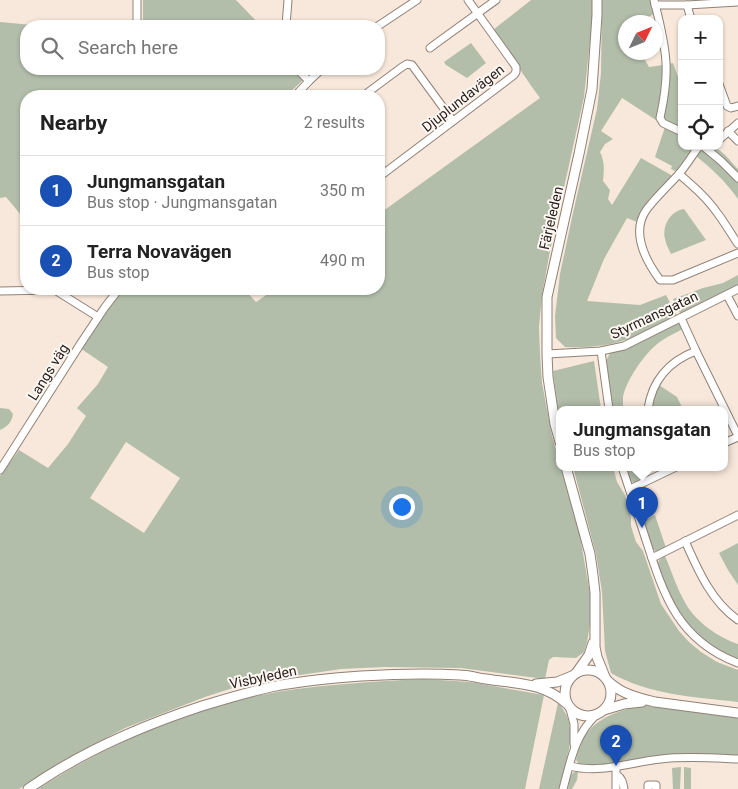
<!DOCTYPE html>
<meta charset="utf-8">
<style>
body{margin:0;font-family:Roboto,sans-serif;background:#f6f6f6;color:#222}
.controls{position:absolute;right:15px;top:15px;display:grid;overflow:hidden;border-radius:10px;box-shadow:0 1px 4px #0004}
.controls button{width:45px;height:45px;display:grid;place-items:center;padding:0;border:0;border-bottom:1px solid #e0e0e0;background:#fff;color:#222;font:25px sans-serif}
.compass{position:absolute;left:618px;top:15px;width:45px;height:45px;border-radius:50%;background:#fff;box-shadow:0 1px 4px #0004;rotate:47deg}
.you{position:absolute;left:401px;top:506px;width:18px;height:18px;margin:-12px;border:4px solid #fff;border-radius:50%;background:#1a73e8;box-shadow:0 0 0 8px #1a73e833}
.badge{display:grid;place-items:center;width:32px;height:32px;border-radius:50%;background:#b45309;color:#fff;font-size:16px;font-weight:700}
.pin{position:absolute;translate:-50% -41px;filter:drop-shadow(0 1px 2px #0008)}
.pin::after{content:'';position:absolute;top:26px;width:18px;height:15px;background:inherit;clip-path:polygon(0 0,100% 0,50% 100%)}
.popup{position:absolute;left:556px;top:406px;width:172px;height:65px;box-sizing:border-box;display:grid;place-content:center;border-radius:10px;background:#fff;filter:drop-shadow(0 1px 4px #0005);font-size:16px;white-space:nowrap;color:#767676}
.popup b{font-size:19px;color:#222}
.popup::after{content:'';position:absolute;left:50%;top:100%;margin-left:-10px;border:10px solid transparent;border-top-color:#fff}
.list{margin:0;padding:0;list-style:none}
h2{display:flex;justify-content:space-between;align-items:center;height:65px;margin:0;padding:0 20px;font-size:21px}
h2 small{font-size:16px;font-weight:400;color:#767676}
.list li{display:grid;grid-template-columns:32px 1fr auto;gap:15px;align-items:center;box-sizing:border-box;height:70px;padding:0 20px;border-top:1px solid #e0e0e0}
.list b{display:block;font-size:19px;white-space:nowrap}
.list p{margin:0;font-size:16px;white-space:nowrap;color:#767676}
.list em{font-size:16px;font-style:normal;color:#767676}
.icon{flex:none;width:28px;height:28px;fill:none;stroke:currentColor;stroke-width:2;stroke-linecap:round;stroke-linejoin:round}
.map{position:relative;flex:none;width:738px;height:789px;overflow:hidden}
.search{position:absolute;background:#fff;box-shadow:0 1px 4px #0004;left:20px;top:20px;width:365px;height:55px;display:flex;align-items:center;gap:12px;box-sizing:border-box;padding:0 18px;border-radius:20px;color:#767676;font-size:19px}
.panel{position:absolute;background:#fff;box-shadow:0 1px 4px #0004;left:20px;top:90px;width:365px;height:205px;border-radius:20px}
.map>svg:first-child{display:block}
</style>
<div class="map">
<svg width="738" height="789" viewBox="0 0 738 789">
<rect width="100%" height="100%" fill="#f8e8db"/>
<!-- green -->
<g fill="#b2beaa" fill-rule="evenodd">
<polygon points="143,0 236,0 261,26 141,26 143,22"/>
<path d="M531,0H592V23L584,97L550,251L542,295L539,327L540,355L542,383L552,436L580,536L590,594V624L587,642L584,652L576,658L553,657L549,660L545,679L461,668L385,667L341,669L280,678L242,685L205,697L125,728L68,758L19,789H0V476L19,450L48,468L68,444L86,416L77,408L98,384L108,367L80,348L97,321L124,289H244L256,302L275,289H379V214L540,98L532,87L493,30ZM126,442L180,478L144,533L90,498Z"/>
<path d="M602,0H651L654,14L639,22H626V52L641,53L649,67L663,65L662,101L656,120L622,98L601,131L613,139L605,144L600,152C605,162 604,170 603,181L610,190L608,199L612,205L641,158L671,175L672,178L641,213L637,222L627,218L604,259L587,301L640,305L666,295L677,316C662,323 647,331 631,338C610,346 587,348 565,347L556,338L555,316L560,274L573,213L597,109L601,73Z"/>
<polygon points="0,22 43,26 26,26 26,69 295,69 303,80 286,96 26,96 26,221 6,197 0,198"/>
<polygon points="471,43 486,63 467,78 446,65 444,62"/>
<polygon points="673,63 682,88 682,129 665,121 663,118 667,102 669,64"/>
<polygon points="665,127 682,135 682,146 695,146 694,149 678,170 675,171 671,169 672,166 655,157"/>
<path d="M708,146C720,146 730,161 738,169V174Z"/>
<path d="M704,150L707,151L738,181V199C726,182 712,169 696,156L700,151Z"/>
<path d="M684,209L706,240L671,254C669,250 666,244 665,239C662,226 670,211 684,209Z"/>
<polygon points="738,275 738,286 681,315 673,299 703,288 723,283"/>
<path d="M677,323L681,325L683,329C673,334 664,338 656,345C643,356 626,381 623,397C623,401 623,405 623,409H612L606,361L610,353L624,349Z"/>
<polygon points="594,361 601,409 560,409 559,417 553,371"/>
<polygon points="659,385 677,397 683,409 651,409 654,397"/>
<path d="M0,408L9,409L13,414C12,422 7,427 0,430Z"/>
<path d="M573,467H613L617,482L625,495L631,518V526L636,542L643,551L661,604L679,631L689,642L701,652L717,662L738,670V702C695,697 649,695 611,673L605,651L602,592L596,554Z"/>
<polygon points="625,467 636,467 641,480 634,483 630,481"/>
<polygon points="645,486 655,512 642,517 634,494 637,490"/>
<polygon points="655,515 666,548 658,552 652,549 643,521"/>
<polygon points="738,543 738,585 728,570 719,553"/>
<path d="M665,556C672,572 677,589 686,604C695,621 719,638 738,644V660C705,648 682,624 667,593C663,584 661,573 658,563L659,560Z"/>
<path d="M424,679L470,682L544,695L525,789H38C64,772 93,756 121,743C143,732 166,724 188,716C207,709 227,702 246,698C305,685 365,682 424,679Z"/>
<path d="M558,703C582,728 565,760 559,789H539Z"/>
<path d="M648,706L738,718V756H661L597,766H586L579,764L576,760C582,722 614,709 648,706Z"/>
<polygon points="681,767 680,789 673,789 672,768"/>
<polygon points="684,767 691,768 691,789 684,789"/>
<polygon points="574,772 578,772 577,780 572,789 568,789 570,776"/>
</g>
<g fill="none" stroke-linecap="round" stroke-linejoin="round">
<!-- minor casing -->
<g stroke="#908176" stroke-width="9">
<g id="minor">
<polyline points="137,0 137,24"/>
<path d="M654,0C659,20 665,42 666,63C667,81 664,100 660,118L663,123L682,132"/>
<polyline points="655,5 687,5 738,2"/>
<polyline points="687,5 691,19"/>
<polyline points="286,26 288,0"/>
<polyline points="378,26 417,0"/>
<polyline points="430,48 438,42 496,0"/>
<polyline points="297,69 309,81"/>
<polyline points="719,84 727,106 731,108 738,106"/>
<polyline points="295,96 309,81 322,69"/>
<polyline points="363,96 402,67 407,64 412,65 453,121"/>
<polyline points="728,131 738,141"/>
<polyline points="719,140 738,123"/>
<path d="M699,146C692,156 686,166 678,175C668,186 656,197 647,209C630,232 646,261 660,280H673L738,253"/>
<polyline points="703,146 721,161 738,178"/>
<path d="M679,174C693,186 707,198 718,214C725,223 731,234 738,244"/>
<polyline points="379,177 514,75 516,72 516,67 468,0"/>
<polyline points="0,291 55,290 98,317"/>
<polyline points="727,295 738,316"/>
<polyline points="681,318 696,351 738,436"/>
<polyline points="601,351 609,409"/>
<polyline points="547,354 601,351 624,346 738,289"/>
<path d="M648,409C652,381 669,361 696,351"/>
<polyline points="724,443 738,437"/>
<path d="M622,467C630,491 638,515 646,540C664,596 678,640 738,663"/>
<polyline points="0,470 81,343 105,307 119,289"/>
<polyline points="630,489 676,467"/>
<path d="M685,541C698,570 711,601 738,620"/>
<polyline points="652,558 738,515"/>
<polyline points="570,709 574,724 574,744"/>
<path d="M570,766C600,774 631,762 661,759C686,756 713,758 738,759"/>
<polyline points="616,766 616,789"/>
<path d="M617,775C622,778 623,783 624,789"/>
<path d="M563,789C571,760 574,736 597,714"/>
<polyline points="648,789 648,785 656,785 656,789"/>
</g>
</g>
<!-- major casing -->
<g stroke="#908176" stroke-width="11">
<g id="major">
<polyline points="560,442 555,424 548,377 547,354 547,297 579,154 592,89 597,15 597,0"/>
<polyline points="566,467 590,554 593,575 595,593 595,647 597,657 605,677"/>
<circle cx="588" cy="693" r="23"/>
<polyline points="577,672 589,655 593,643"/>
<path d="M609,682C622,694 638,698 655,702L738,713"/>
<polyline points="536,684 557,682 572,676"/>
<polyline points="604,710 624,704 642,702"/>
<path d="M28,789C81,752 141,726 202,706C225,699 248,692 271,687C301,681 331,678 361,676C394,674 427,673 460,675C469,675 477,678 486,679C517,684 543,682 567,704"/>
</g>
</g>
<!-- minor -->
<use href="#minor" stroke="#fff" stroke-width="7"/>
<!-- major -->
<use href="#major" stroke="#fff" stroke-width="9"/>
</g>
<g text-anchor="middle" dominant-baseline="central" stroke-width="4" stroke-linejoin="round" paint-order="stroke">
<!-- street labels -->
<g font-size="14" fill="#251f1b" stroke="#fdf7f2">
<text transform="translate(463 98) rotate(-38)">Djuplundavägen</text>
<text transform="translate(551 218) rotate(-77)">Färjeleden</text>
<text transform="translate(654 315) rotate(-25)">Styrmansgatan</text>
<text transform="translate(48 372) rotate(-58)">Langs väg</text>
<text transform="translate(263 677) rotate(-12)">Visbyleden</text>
</g>
</g>
</svg>
<div class="controls">
<button>+</button>
<button>−</button>
<button><svg class="icon" aria-label="locate" viewBox="0 0 24 24"><circle cx="12" cy="12" r="6"/><path d="M12 2v4M12 18v4M2 12h4M18 12h4"/></svg></button>
</div>
<svg class="compass" viewBox="-18 -18 36 36"><path d="M0-13l5 13h-10z" fill="#e53935"/><path d="M0 13l5-13h-10z" fill="#767676"/></svg>
<div class="you"></div>
<div class="pin badge" style="left:642px;top:528px;background:#1a4fb4">1</div>
<div class="popup"><b>Jungmansgatan</b>Bus stop</div>
<div class="pin badge" style="left:616px;top:766px;background:#1a4fb4">2</div>
<div class="search"><svg class="icon" aria-label="search" viewBox="0 0 24 24"><circle cx="10" cy="10" r="6"/><path d="M15 15l6 6"/></svg>Search here</div>
<section class="panel">
<h2>Nearby<small>2 results</small></h2>
<ul class="list">
<li><span class="badge" style="background:#1a4fb4">1</span><div><b>Jungmansgatan</b><p>Bus stop · Jungmansgatan</p></div><em>350 m</em></li>
<li><span class="badge" style="background:#1a4fb4">2</span><div><b>Terra Novavägen</b><p>Bus stop</p></div><em>490 m</em></li>
</ul>
</section>
</div>
